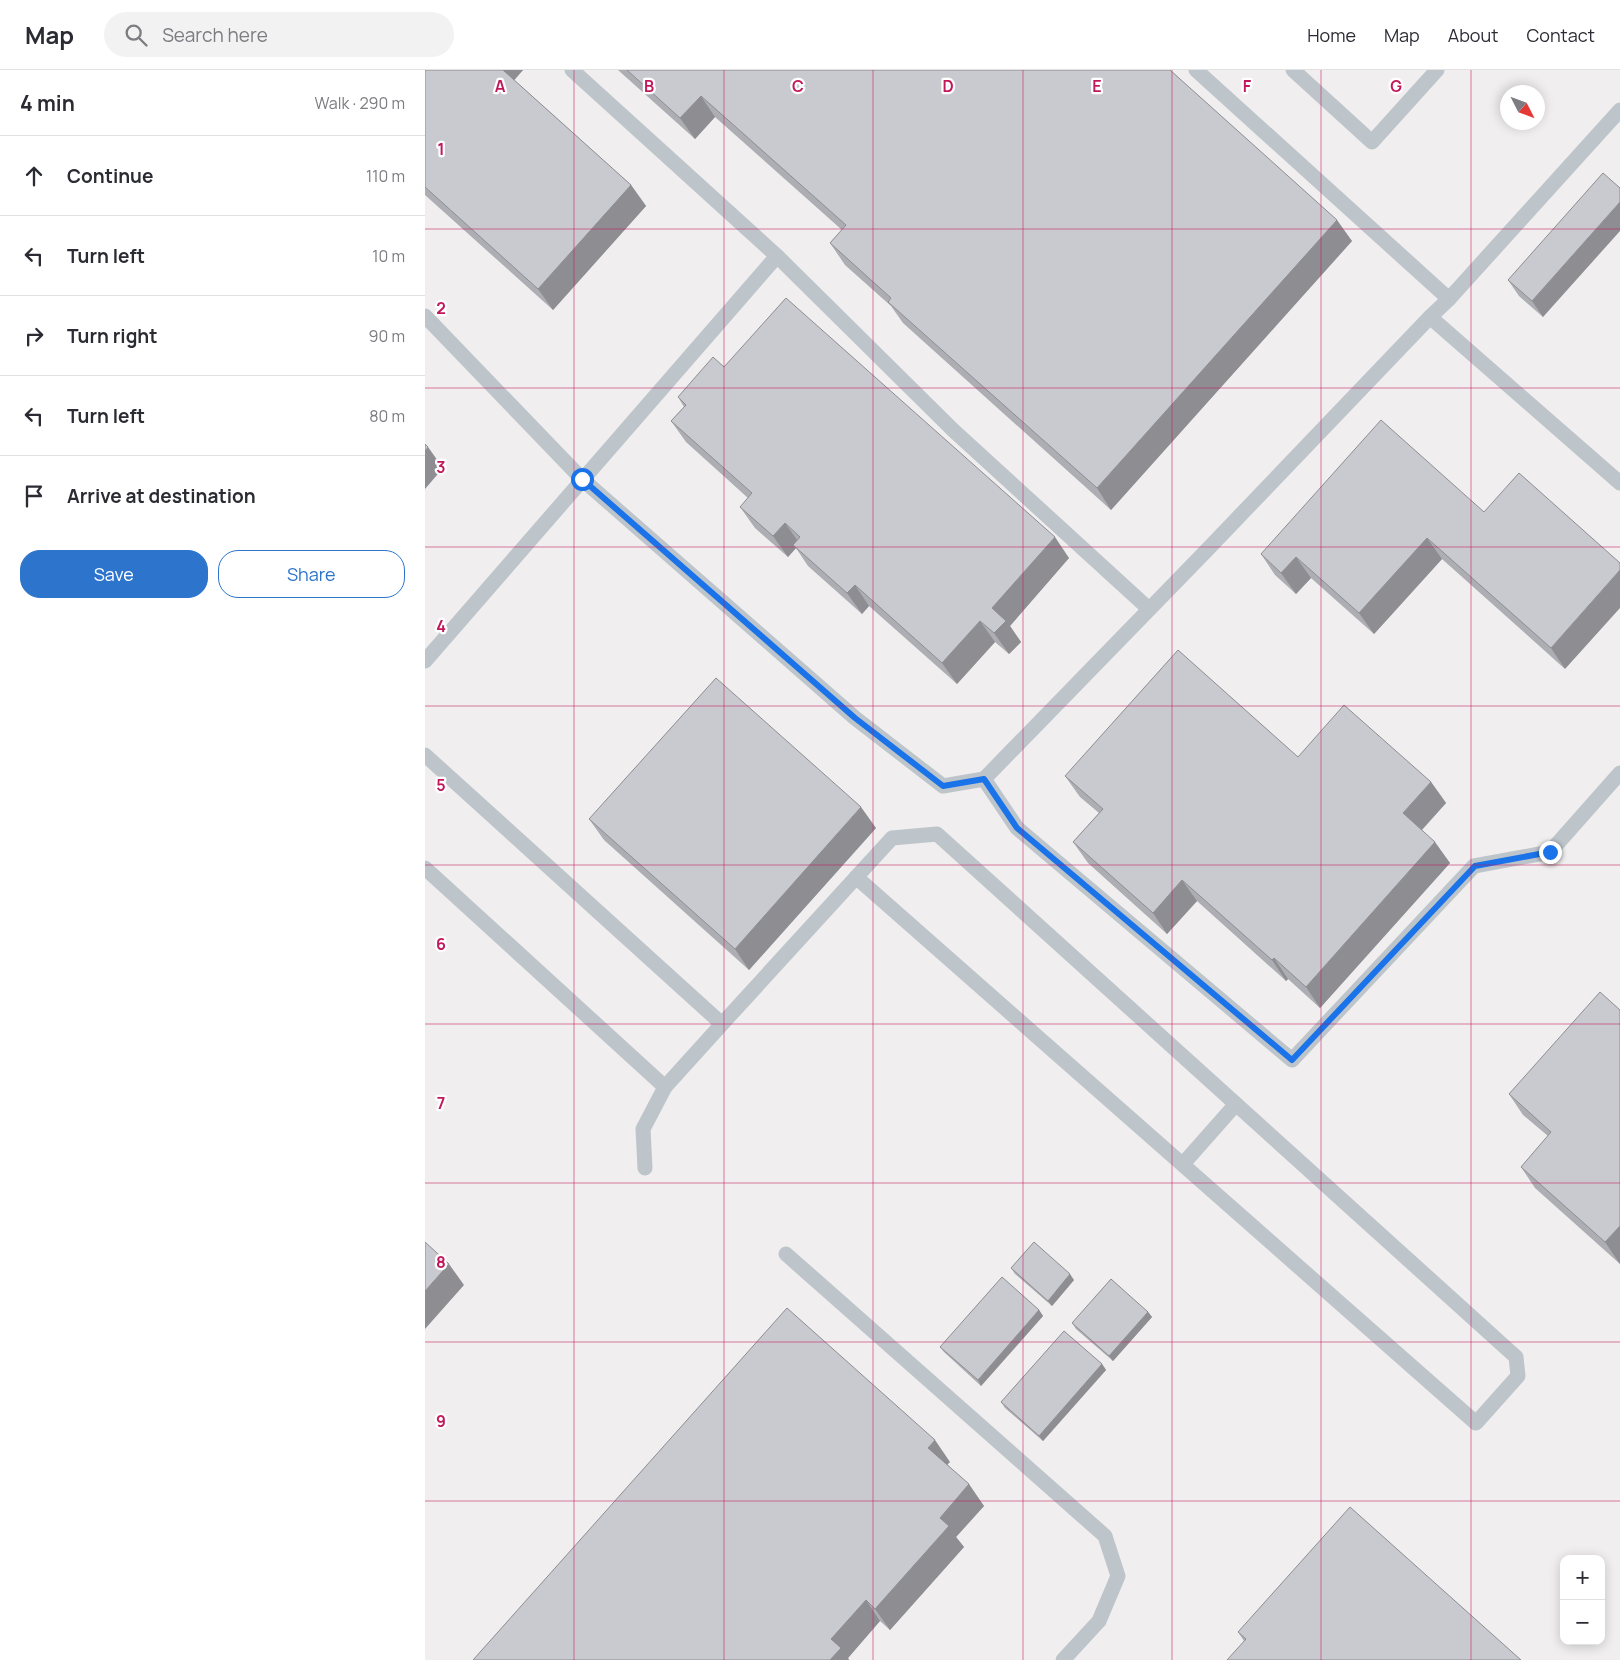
<!DOCTYPE html>
<meta charset="utf-8">
<style>
body{margin:0;font-family:Manrope,sans-serif;background:#f2f2f3;color:#2b2b33}
.controls{position:absolute;right:15px;bottom:15px;display:grid;overflow:hidden;border-radius:10px;box-shadow:0 2px 12px #0003}
.controls button{width:45px;height:45px;display:grid;place-items:center;padding:0;border:0;border-bottom:1px solid #e1e1e2;background:#fff;color:#2b2b33;font:25px sans-serif}
.compass{position:absolute;left:1075px;top:15px;width:45px;height:45px;border-radius:50%;background:#fff;box-shadow:0 2px 12px #0003;rotate:132deg}
.stop{position:absolute;width:15px;height:15px;margin:-11px;border:4px solid #1a73e8;border-radius:50%;background:#fff}
.stop.end{background:#1a73e8;border-color:#fff;box-shadow:0 1px 5px #0008}
.list{margin:0;padding:0;list-style:none}
h2{display:flex;justify-content:space-between;align-items:center;height:65px;margin:0;padding:0 20px;font-size:21px}
h2 small{font-size:16px;font-weight:400;color:#7c7c81}
.list li{display:grid;grid-template-columns:32px 1fr auto;gap:15px;align-items:center;box-sizing:border-box;height:80px;padding:0 20px;border-top:1px solid #e1e1e2}
.list b{display:block;font-size:19px;white-space:nowrap}
.list em{font-size:16px;font-style:normal;color:#7c7c81}
.actions{display:flex;gap:10px;padding:15px 20px}
.actions a{flex:1;padding:11px 0;border:1px solid #2c74cc;border-radius:20px;text-align:center;font-size:18px;color:#2c74cc}
.actions .main{background:#2c74cc;color:#fff}
.icon{flex:none;width:28px;height:28px;fill:none;stroke:currentColor;stroke-width:2;stroke-linecap:round;stroke-linejoin:round}
.map{position:relative;flex:none;width:1195px;height:1590px;overflow:hidden}
header{display:flex;align-items:center;gap:30px;box-sizing:border-box;height:70px;padding:0 25px;background:#fff;border-bottom:1px solid #e1e1e2}
header strong{font-size:24px}
nav{display:flex;gap:28px;margin-inline-start:auto;font-size:18px}
.search{width:350px;height:45px;background:#f2f2f3;display:flex;align-items:center;gap:12px;box-sizing:border-box;padding:0 18px;border-radius:28px;color:#7c7c81;font-size:19px}
main{display:flex}
aside{flex:1;background:#fff}
.map>svg:first-child{display:block}
</style>
<header>
<strong>Map</strong>
<div class="search"><svg class="icon" aria-label="search" viewBox="0 0 24 24"><circle cx="10" cy="10" r="6"/><path d="M15 15l6 6"/></svg>Search here</div>
<nav><a>Home</a><a>Map</a><a>About</a><a>Contact</a></nav>
</header>
<main>
<aside>
<h2>4 min<small>Walk · 290 m</small></h2>
<ul class="list">
<li><svg class="icon" aria-label="ahead" viewBox="0 0 24 24"><path d="M12 20V5M6 11l6-6 6 6"/></svg><div><b>Continue</b></div><em>110 m</em></li>
<li><svg class="icon" aria-label="left" viewBox="0 0 24 24"><path d="M17 20v-9H6M10 6l-5 5 5 5"/></svg><div><b>Turn left</b></div><em>10 m</em></li>
<li><svg class="icon" aria-label="right" viewBox="0 0 24 24"><path d="M7 20v-9h11M14 6l5 5-5 5"/></svg><div><b>Turn right</b></div><em>90 m</em></li>
<li><svg class="icon" aria-label="left" viewBox="0 0 24 24"><path d="M17 20v-9H6M10 6l-5 5 5 5"/></svg><div><b>Turn left</b></div><em>80 m</em></li>
<li><svg class="icon" aria-label="arrive" viewBox="0 0 24 24"><path d="M6 21V4h12l-3 4 3 4H6"/></svg><div><b>Arrive at destination</b></div></li>
</ul>
<div class="actions"><a class="main">Save</a><a>Share</a></div>
</aside>
<div class="map">
<svg width="1195" height="1590" viewBox="0 0 1195 1590">
<rect width="100%" height="100%" fill="#f0eeee"/>
<g fill="none" stroke-linecap="round" stroke-linejoin="round">
<!-- service -->
<g stroke="#bdc5cb" stroke-width="15">
<polyline points="771,0 1024,229"/>
<polyline points="868,0 947,72 1012,0"/>
<polyline points="352,186 528,360 724,539"/>
<polyline points="0,246 157,409 430,648 518,716 559,709 781,481 1005,247 1024,229 1195,40"/>
<polyline points="1005,247 1195,413"/>
<polyline points="0,591 352,186 147,0"/>
<polyline points="0,685 297,954 467,768 512,764 1091,1287 1093,1306 1051,1353 431,807"/>
<polyline points="559,709 592,758 867,990 1049,796 1125,782 1195,703"/>
<polyline points="0,798 240,1017 218,1059 220,1098"/>
<polyline points="240,1017 297,954"/>
<polyline points="758,1094 811,1034"/>
<polyline points="361,1184 680,1466 693,1506 674,1551 638,1590"/>
</g>
</g>
<!-- wall -->
<g fill="#adaeb3">
<polygon points="0,0 98,0 89,10 206,115 221,136 128,240 0,125"/>
<polygon points="193,0 745,0 927,171 686,440 478,253 466,236 420,195 405,173 417,160 290,47 270,69"/>
<polygon points="1195,118 1118,247 1094,226 1083,210"/>
<polygon points="299,297 644,488 585,556 596,572 584,584 570,572 532,614 444,536 437,544 383,496 371,478 363,487 330,458 315,437 323,428 261,372 246,351 259,337 253,327"/>
<polygon points="1059,442 1140,599 1017,489 949,564 886,508 871,524 850,505 836,484"/>
<polygon points="873,687 1006,712 1021,733 997,760 1025,793 895,938 863,909 861,911 772,831 742,864 663,793 648,772 674,743 655,727 640,706"/>
<polygon points="164,749 451,758 324,900 179,770"/>
<polygon points="1195,940 1195,1194 1110,1118 1096,1097 1123,1066 1098,1045 1084,1024"/>
<polygon points="586,1198 649,1210 627,1236 590,1204"/>
<polygon points="614,1240 618,1246 556,1316 519,1282 515,1277"/>
<polygon points="723,1242 727,1247 688,1291 651,1259 647,1253"/>
<polygon points="677,1294 681,1300 618,1371 580,1338 576,1332"/>
<polygon points="525,1392 522,1394 559,1436 531,1467 539,1477 465,1560 455,1551 423,1588 424,1590 48,1590"/>
<polygon points="813,1562 1096,1590 819,1571"/>
</g>
<!-- shaded-wall -->
<g fill="#8d8d92">
<polygon points="75,0 98,0 85,15"/>
<polygon points="276,26 290,47 270,69 255,48"/>
<polygon points="206,115 221,136 128,240 113,219"/>
<polygon points="1195,132 1195,161 1118,247 1107,231"/>
<polygon points="912,150 927,171 686,440 672,418"/>
<polygon points="3,377 18,398 0,419 0,381"/>
<polygon points="360,453 375,474 368,475 371,478 363,487 348,466"/>
<polygon points="630,467 644,488 585,556 596,572 584,584 569,563 567,538"/>
<polygon points="1002,468 1017,489 949,564 934,543"/>
<polygon points="871,487 886,508 871,524 856,503"/>
<polygon points="1195,500 1195,538 1140,599 1126,578"/>
<polygon points="430,515 444,536 437,544 422,523"/>
<polygon points="555,551 570,572 532,614 517,593"/>
<polygon points="1006,712 1021,733 993,764 978,743"/>
<polygon points="436,737 451,758 324,900 310,879"/>
<polygon points="1010,772 1025,793 895,938 881,917"/>
<polygon points="757,810 772,831 742,864 728,843"/>
<polygon points="849,888 863,909 861,911 847,890"/>
<polygon points="1195,1156 1195,1194 1180,1172"/>
<polygon points="24,1194 39,1215 0,1259 0,1221"/>
<polygon points="645,1204 649,1210 627,1236 623,1231"/>
<polygon points="614,1240 618,1246 556,1316 553,1310"/>
<polygon points="723,1242 727,1247 688,1291 684,1286"/>
<polygon points="677,1294 681,1300 618,1371 614,1366"/>
<polygon points="510,1370 525,1392 518,1399 503,1378"/>
<polygon points="544,1414 559,1436 531,1467 539,1477 465,1560 450,1539 515,1448"/>
<polygon points="441,1530 455,1551 423,1588 424,1590 405,1590 406,1569"/>
</g>
<!-- building -->
<g fill="#c9cad0" stroke="#8d8d92">
<polygon points="0,0 78,0 206,115 113,219 0,117"/>
<polygon points="202,0 745,0 912,150 672,418 463,232 466,228 405,173 421,155 276,26 255,48"/>
<polygon points="1178,103 1195,118 1195,132 1107,231 1083,210"/>
<polygon points="361,228 630,467 567,538 581,551 569,563 555,551 517,593 430,515 422,523 368,475 375,467 360,453 348,466 315,437 327,423 246,351 261,335 253,327 288,287 299,297"/>
<polygon points="956,350 1059,442 1094,403 1195,493 1195,500 1126,578 1002,468 934,543 871,487 856,503 836,484"/>
<polygon points="0,374 3,377 0,381"/>
<polygon points="753,580 873,687 919,635 1006,712 978,743 1010,772 881,917 849,888 847,890 757,810 728,843 648,772 678,739 640,706"/>
<polygon points="291,608 436,737 310,879 164,749"/>
<polygon points="1175,922 1195,940 1195,1156 1180,1172 1096,1097 1126,1062 1084,1024"/>
<polygon points="0,1172 24,1194 0,1221"/>
<polygon points="609,1172 645,1204 623,1231 586,1198"/>
<polygon points="577,1207 614,1240 553,1310 515,1277"/>
<polygon points="686,1209 723,1242 684,1286 647,1253"/>
<polygon points="362,1238 510,1370 503,1378 544,1414 515,1448 524,1456 450,1539 441,1530 406,1569 416,1578 405,1590 48,1590"/>
<polygon points="639,1261 677,1294 614,1366 576,1332"/>
<polygon points="925,1437 1096,1590 802,1590 821,1569 813,1562"/>
</g>
<g fill="none" stroke-linecap="round" stroke-linejoin="round">
<!-- route -->
<polyline stroke="#1a73e8" stroke-width="6" points="157,409 430,648 518,716 559,709 592,758 867,990 1050,796 1125,782"/>
</g>
<!-- grid -->
<path fill="none" stroke="#c2185b" stroke-width="1" stroke-opacity="0.55" d="M149,0V1590M299,0V1590M448,0V1590M598,0V1590M747,0V1590M896,0V1590M1046,0V1590M0,159H1195M0,318H1195M0,477H1195M0,636H1195M0,795H1195M0,954H1195M0,1113H1195M0,1272H1195M0,1431H1195"/>
<g font-size="16" text-anchor="middle" font-weight="bold" fill="#c2185b" stroke="#fff" stroke-width="4.5" stroke-linejoin="round" paint-order="stroke">
<text x="75" y="22">A</text>
<text x="224" y="22">B</text>
<text x="373" y="22">C</text>
<text x="523" y="22">D</text>
<text x="672" y="22">E</text>
<text x="822" y="22">F</text>
<text x="971" y="22">G</text>
<text x="16" y="85">1</text>
<text x="16" y="244">2</text>
<text x="16" y="403">3</text>
<text x="16" y="562">4</text>
<text x="16" y="721">5</text>
<text x="16" y="880">6</text>
<text x="16" y="1039">7</text>
<text x="16" y="1198">8</text>
<text x="16" y="1357">9</text>
</g>
</svg>
<div class="controls">
<button>+</button>
<button>−</button>
</div>
<svg class="compass" viewBox="-18 -18 36 36"><path d="M0-13l5 13h-10z" fill="#e53935"/><path d="M0 13l5-13h-10z" fill="#7c7c81"/></svg>
<div class="stop" style="left:157px;top:409px"></div>
<div class="stop end" style="left:1125px;top:782px"></div>
</div>
</main>
